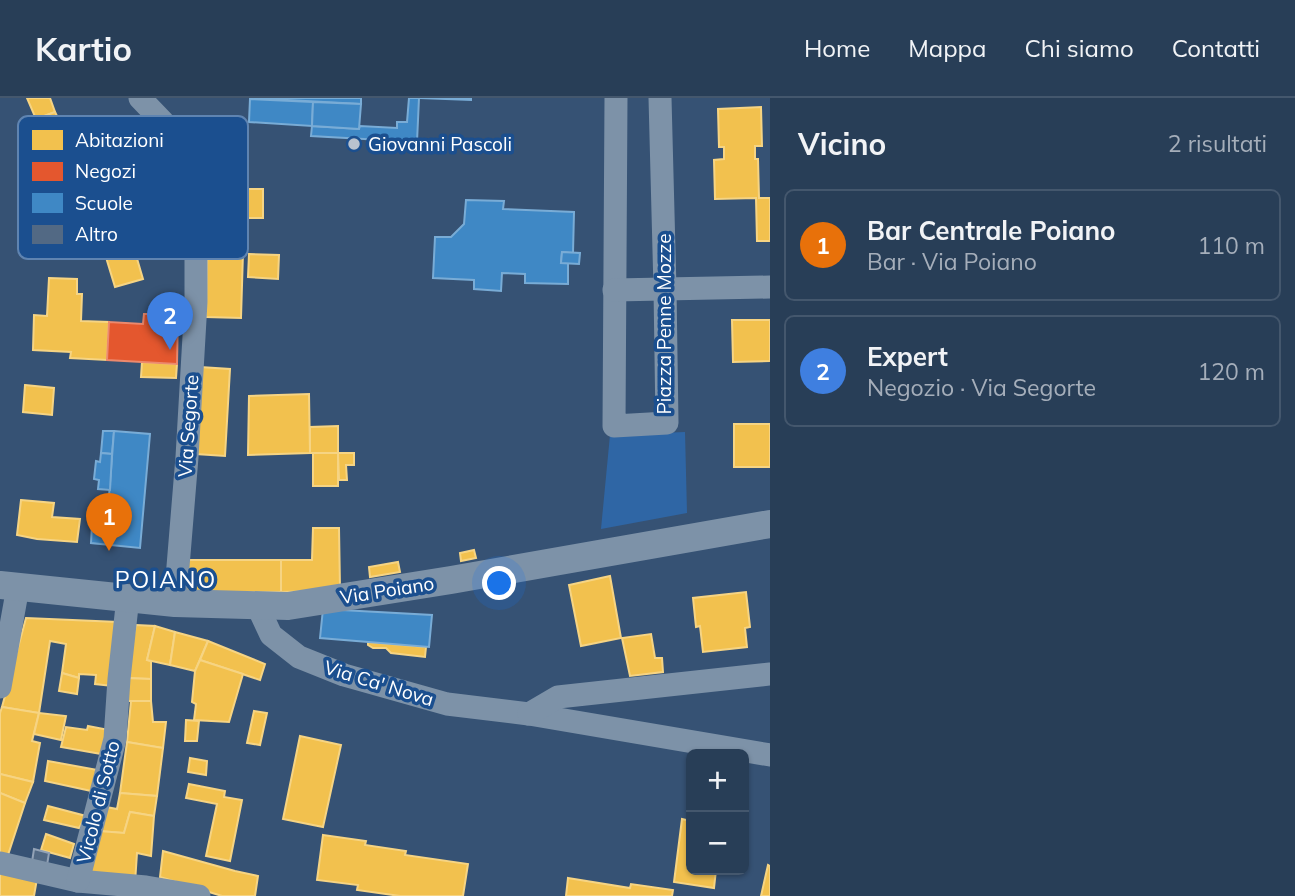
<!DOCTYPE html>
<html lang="it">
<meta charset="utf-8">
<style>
body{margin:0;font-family:Mulish,sans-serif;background:#344961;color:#f1f3f6}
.controls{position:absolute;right:21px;bottom:21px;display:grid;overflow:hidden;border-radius:10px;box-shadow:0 2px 5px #0004}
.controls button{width:63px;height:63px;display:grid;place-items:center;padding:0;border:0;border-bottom:2px solid #44576d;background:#283e57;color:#f1f3f6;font:35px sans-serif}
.you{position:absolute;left:500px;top:486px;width:24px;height:24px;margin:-18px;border:5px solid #fff;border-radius:50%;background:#1a73e8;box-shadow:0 0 0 10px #1a73e833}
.badge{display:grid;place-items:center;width:46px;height:46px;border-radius:50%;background:#b9c2ce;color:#fff;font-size:23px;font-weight:700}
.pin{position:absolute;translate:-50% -58px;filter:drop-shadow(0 2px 4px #0008)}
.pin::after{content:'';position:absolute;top:37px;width:24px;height:21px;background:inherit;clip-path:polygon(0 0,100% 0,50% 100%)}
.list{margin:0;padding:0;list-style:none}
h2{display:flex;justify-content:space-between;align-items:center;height:91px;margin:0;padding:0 28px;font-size:30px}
h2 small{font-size:23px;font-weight:400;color:#a5aeba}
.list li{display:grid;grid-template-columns:46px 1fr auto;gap:21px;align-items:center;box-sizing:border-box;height:112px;margin:0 14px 14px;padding:0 14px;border:2px solid #44576d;border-radius:10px}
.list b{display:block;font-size:26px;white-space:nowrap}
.list p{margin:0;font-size:23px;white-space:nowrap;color:#a5aeba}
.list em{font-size:23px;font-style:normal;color:#a5aeba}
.map{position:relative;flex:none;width:770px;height:798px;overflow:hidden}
header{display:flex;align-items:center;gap:42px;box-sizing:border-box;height:98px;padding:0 35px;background:#283e57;border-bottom:2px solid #44576d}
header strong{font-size:33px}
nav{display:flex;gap:38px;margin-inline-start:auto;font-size:24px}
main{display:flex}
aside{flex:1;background:#283e57}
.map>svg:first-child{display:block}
</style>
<header>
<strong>Kartio</strong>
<nav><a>Home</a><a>Mappa</a><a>Chi siamo</a><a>Contatti</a></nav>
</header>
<main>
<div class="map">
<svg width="770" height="798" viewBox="0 0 770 798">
<rect width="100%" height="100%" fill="#365274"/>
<!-- green -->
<polygon fill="#2f66a5" points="685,334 687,415 601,431 610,337"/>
<!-- homes -->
<g fill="#f2c14e" stroke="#f6d483" stroke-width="2">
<polygon points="27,0 50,0 55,14 36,21"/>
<polygon points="761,9 762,48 755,48 755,61 758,61 759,100 770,100 770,143 757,143 756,100 715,101 714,62 724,61 724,49 719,49 718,11"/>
<polygon points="55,14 61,26 39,32 36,21"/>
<polygon points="205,74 244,74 244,91 263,91 263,120 205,120"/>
<polygon points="208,121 244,122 241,220 206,219"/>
<polygon points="133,147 143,181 115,189 105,156"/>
<polygon points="249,156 279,157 278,181 248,179"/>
<polygon points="49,180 77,181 77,196 82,196 81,223 109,224 107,262 70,260 71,254 33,252 34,217 47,218"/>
<polygon points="732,222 770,222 770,263 733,264"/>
<polygon points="142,264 177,266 176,280 141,279"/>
<polygon points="200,269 230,271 225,358 196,356"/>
<polygon points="25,287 54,290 52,317 23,314"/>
<polygon points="309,296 310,355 248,357 249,298"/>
<rect x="734" y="326" width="36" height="43"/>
<polygon points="338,328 338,355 310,355 310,329"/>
<rect x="313" y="355" width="25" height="33"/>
<polygon points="338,355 354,355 354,367 346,367 347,382 339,382"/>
<polygon points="21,402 54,405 52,419 80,421 77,444 37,441 17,437"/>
<polygon points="313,430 339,430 340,491 325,493 281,494 281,462 312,462"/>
<polygon points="474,452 476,460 461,463 460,455"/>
<polygon points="188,462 281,462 281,494 184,494"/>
<polygon points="398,464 400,474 370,479 369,469"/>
<polygon points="610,478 621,540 581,548 569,487"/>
<polygon points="746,494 750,529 745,530 747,549 703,554 700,528 696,529 693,500"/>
<polygon points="26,520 118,524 112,588 95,586 96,577 79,576 79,580 62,575 66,546 50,543 39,615 2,609"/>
<polygon points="136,527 155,528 147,562 151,563 151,581 125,580"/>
<polygon points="155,528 175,534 170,567 147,562"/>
<polygon points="175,534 208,543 195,573 170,567"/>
<polygon points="651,536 655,560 662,560 663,574 630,578 622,540"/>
<polygon points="208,543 265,566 260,582 200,562"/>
<polygon points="368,544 426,549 425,559 391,555 386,550 373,550 368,547"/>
<polygon points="200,562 243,576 229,624 194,622 196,606 192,604 195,573"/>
<polygon points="62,575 79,580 77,596 59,593"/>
<polygon points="125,580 151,581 151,603 123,603"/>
<polygon points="131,603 151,603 153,624 166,624 163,650 127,644"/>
<polygon points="2,609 39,615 32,643 40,645 33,684 0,676 0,615"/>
<polygon points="254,613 267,615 260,647 247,645"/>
<polygon points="39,615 66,618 61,642 34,636"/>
<polygon points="186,622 199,623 197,643 185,643"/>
<polygon points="88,628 109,632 107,657 61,649 66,629 87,632"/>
<polygon points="300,638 341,647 323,729 283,721"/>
<polygon points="127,644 163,650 157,698 120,695"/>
<polygon points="190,660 207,663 206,677 188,674"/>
<polygon points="48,663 103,673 96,694 45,683"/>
<polygon points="0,676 33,684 25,705 0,695"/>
<polygon points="189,686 225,693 224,699 242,702 230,763 206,758 217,706 186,700"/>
<polygon points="0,695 25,705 7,760 0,758"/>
<polygon points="120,695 157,698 154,718 130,714 124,735 99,733 106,709 117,711"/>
<polygon points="48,708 86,718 79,730 44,722"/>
<polygon points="130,714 154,718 151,758 137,755 135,785 88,775 99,733 124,735"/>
<polygon points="682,721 691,723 691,772 716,772 714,790 674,784"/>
<polygon points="46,736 74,746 70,760 41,752"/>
<polygon points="323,737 366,743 365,747 406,753 405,757 468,766 463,798 400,798 357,792 358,787 317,782"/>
<polygon points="163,753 235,773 258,778 255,798 222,798 160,779"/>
<polygon points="768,767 770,768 770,798 761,798"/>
<polygon points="0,771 37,781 34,798 0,798"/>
<polygon points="568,780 630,790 631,786 673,792 672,798 566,798"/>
</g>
<!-- shops -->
<polygon fill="#e4572e" stroke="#ec896d" stroke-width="2" points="144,216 178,216 177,266 107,262 109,224 143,226"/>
<!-- schools -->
<g fill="#3f88c5" stroke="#79acd6" stroke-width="2">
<polygon points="250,0 361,0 361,6"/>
<polygon points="409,0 419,0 417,44 311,38 312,28 359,31 360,28 397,30 397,24 407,24"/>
<polygon points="419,0 471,0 471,2"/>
<polygon points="250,1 313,4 312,28 249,24"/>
<polygon points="313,4 361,6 359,31 312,28"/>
<polygon points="466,102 504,103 503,111 574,114 573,155 562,154 561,165 568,165 568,186 525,185 525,176 502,175 501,193 474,191 474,182 433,180 435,139 451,139 464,126"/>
<polygon points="562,154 580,155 579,166 561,165"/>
<polygon points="103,333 114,333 112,356 101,355"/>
<polygon points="114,333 150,336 140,450 91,445 93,410 108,411"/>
<polygon points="101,355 112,356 110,392 98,391 99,382 94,381 96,363 100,364"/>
<polygon points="323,511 432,517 429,549 320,540"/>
</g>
<!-- building -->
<polygon fill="#526984" stroke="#92a2b6" stroke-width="2" points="34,751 49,755 47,767 32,764"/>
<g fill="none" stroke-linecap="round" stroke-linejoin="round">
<!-- minor -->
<g stroke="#7d92a8" stroke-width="23">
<polyline points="140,0 163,24 185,64 196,117 196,204 187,359 175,505"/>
<polyline points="616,0 614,328 667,325 665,191 660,0"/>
<polyline points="614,192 770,189"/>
<polyline points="257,507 271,537 299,559 344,577 447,606 529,616 770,657"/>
<polyline points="0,589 18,489"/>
<polyline points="529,616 558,599 770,576"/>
<polyline points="0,765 78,783 146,789 199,798"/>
<polyline points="78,783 115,641 119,581 128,499"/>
</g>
<!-- tertiary -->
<polyline stroke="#7d92a8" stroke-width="28" points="0,487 175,505 288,508 451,482 770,426"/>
</g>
<!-- markers -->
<circle fill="#b9c2ce" stroke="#1b4f8f" stroke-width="2.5" cx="354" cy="46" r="7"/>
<g text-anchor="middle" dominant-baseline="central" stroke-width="7" stroke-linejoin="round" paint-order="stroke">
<!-- poi labels -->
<g font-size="19" fill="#fff" stroke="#1b4f8f" text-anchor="start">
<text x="368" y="46">Giovanni Pascoli</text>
</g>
<!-- street labels -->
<g font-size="19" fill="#fff" stroke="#1b4f8f">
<text transform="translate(664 226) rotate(-90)">Piazza Penne Mozze</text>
<text transform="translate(188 328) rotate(-86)">Via Segorte</text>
<text transform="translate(387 492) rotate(-9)">Via Poiano</text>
<text transform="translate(379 585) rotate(17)">Via Ca' Nova</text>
<text transform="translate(98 704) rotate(-76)">Vicolo di Sotto</text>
</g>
<!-- quarter labels -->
<g font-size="23" letter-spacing="2" fill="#fff" stroke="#1b4f8f">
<text x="166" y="481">POIANO</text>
</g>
</g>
<!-- legend -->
<rect x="18" y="18" width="230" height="143" rx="10" fill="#1b4f8f" stroke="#5f84b1" stroke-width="2"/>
<rect x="32" y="32" width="31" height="20" fill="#f2c14e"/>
<rect x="32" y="64" width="31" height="19" fill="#e4572e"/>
<rect x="32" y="95" width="31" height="20" fill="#3f88c5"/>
<rect x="32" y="127" width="31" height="19" fill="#526984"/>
<g font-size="19" fill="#fff">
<text x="75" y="49">Abitazioni</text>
<text x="75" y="80">Negozi</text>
<text x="75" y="112">Scuole</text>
<text x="75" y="143">Altro</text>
</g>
</svg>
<div class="controls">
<button>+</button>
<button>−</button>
</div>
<div class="you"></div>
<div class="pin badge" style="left:109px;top:453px;background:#e8710a">1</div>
<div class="pin badge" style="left:170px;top:252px;background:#3f7fe0">2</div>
</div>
<aside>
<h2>Vicino<small>2 risultati</small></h2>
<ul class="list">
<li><span class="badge" style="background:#e8710a">1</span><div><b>Bar Centrale Poiano</b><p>Bar · Via Poiano</p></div><em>110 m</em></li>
<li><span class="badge" style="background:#3f7fe0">2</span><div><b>Expert</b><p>Negozio · Via Segorte</p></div><em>120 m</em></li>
</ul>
</aside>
</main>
